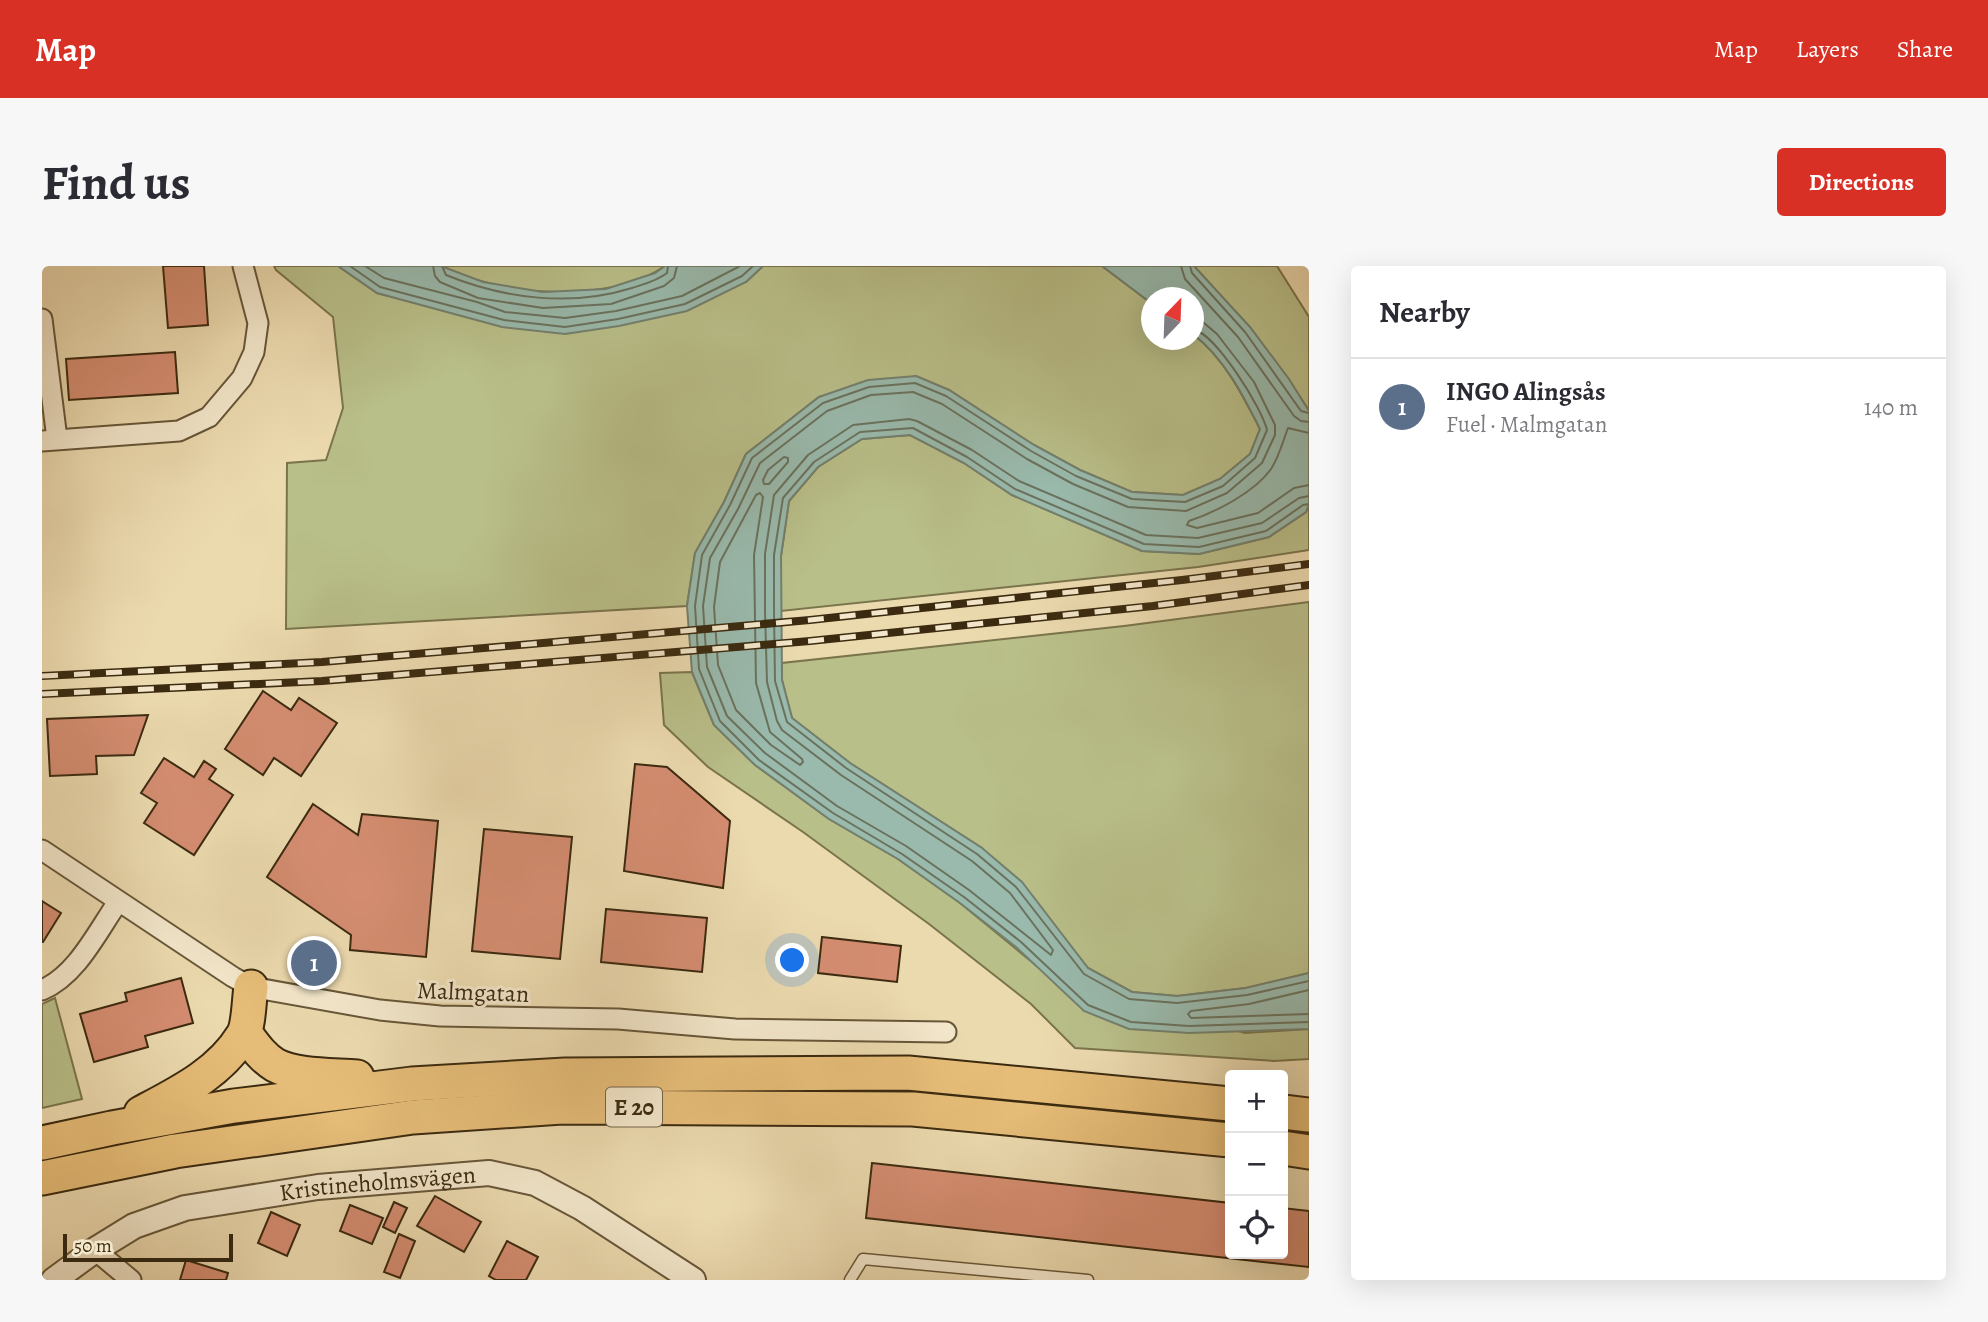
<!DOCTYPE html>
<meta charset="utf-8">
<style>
body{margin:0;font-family:Alegreya,serif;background:#f7f7f7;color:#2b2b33}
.controls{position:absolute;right:21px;bottom:21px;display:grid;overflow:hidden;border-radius:7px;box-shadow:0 7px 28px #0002}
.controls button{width:63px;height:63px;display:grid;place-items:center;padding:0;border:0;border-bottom:2px solid #e1e1e2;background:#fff;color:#2b2b33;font:35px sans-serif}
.compass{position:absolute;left:1099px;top:21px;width:63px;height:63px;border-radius:50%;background:#fff;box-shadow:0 7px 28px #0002;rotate:23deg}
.scale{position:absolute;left:21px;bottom:18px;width:170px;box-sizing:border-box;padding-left:7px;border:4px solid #3b2a10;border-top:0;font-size:19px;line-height:24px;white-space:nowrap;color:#3b2a10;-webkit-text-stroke:5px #f3e7cb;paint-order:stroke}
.you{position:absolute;left:751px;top:695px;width:24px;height:24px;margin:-18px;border:5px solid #fff;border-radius:50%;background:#1a73e8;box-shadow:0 0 0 10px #1a73e833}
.badge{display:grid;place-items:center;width:46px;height:46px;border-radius:50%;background:#d93025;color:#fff;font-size:23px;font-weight:700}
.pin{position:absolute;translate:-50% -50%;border:4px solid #fff;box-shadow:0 2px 7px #0006}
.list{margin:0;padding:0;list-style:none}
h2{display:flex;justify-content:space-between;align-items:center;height:91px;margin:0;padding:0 28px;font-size:30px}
h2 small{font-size:23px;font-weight:400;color:#7c7c81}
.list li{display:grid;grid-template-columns:46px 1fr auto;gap:21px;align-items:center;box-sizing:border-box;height:98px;padding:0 28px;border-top:2px solid #e1e1e2}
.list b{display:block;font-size:26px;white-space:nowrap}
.list p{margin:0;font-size:23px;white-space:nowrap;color:#7c7c81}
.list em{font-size:23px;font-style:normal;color:#7c7c81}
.icon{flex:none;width:38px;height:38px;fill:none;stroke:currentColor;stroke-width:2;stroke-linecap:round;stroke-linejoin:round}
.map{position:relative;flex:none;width:1267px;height:1014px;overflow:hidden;border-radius:7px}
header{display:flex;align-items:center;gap:42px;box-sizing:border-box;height:98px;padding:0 35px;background:#d93025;color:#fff}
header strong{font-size:33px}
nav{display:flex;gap:38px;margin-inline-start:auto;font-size:24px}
.intro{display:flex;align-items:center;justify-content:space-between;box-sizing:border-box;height:168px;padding:0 42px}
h1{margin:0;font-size:49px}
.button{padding:18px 32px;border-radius:7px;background:#d93025;color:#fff;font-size:24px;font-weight:700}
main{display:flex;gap:42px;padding:0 42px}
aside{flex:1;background:#fff;border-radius:7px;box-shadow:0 7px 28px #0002}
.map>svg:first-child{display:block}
</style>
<header>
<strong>Map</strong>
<nav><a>Map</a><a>Layers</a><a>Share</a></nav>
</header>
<div class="intro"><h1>Find us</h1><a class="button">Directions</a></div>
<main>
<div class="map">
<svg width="1267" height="1014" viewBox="0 0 1267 1014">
<rect width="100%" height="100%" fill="#ecdaaf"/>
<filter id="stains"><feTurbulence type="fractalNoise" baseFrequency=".00286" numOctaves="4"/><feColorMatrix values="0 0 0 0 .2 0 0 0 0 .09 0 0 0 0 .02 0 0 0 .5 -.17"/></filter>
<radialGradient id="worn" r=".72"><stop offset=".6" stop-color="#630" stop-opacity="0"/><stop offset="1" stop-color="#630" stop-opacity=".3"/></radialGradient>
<!-- green -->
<g fill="#b9bf89" stroke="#7a744c" stroke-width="2">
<path d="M232,0H296L335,27L391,41L704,16L721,0H1060L1109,37L1110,74H1152V69C1182,92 1201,130 1218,163L1208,188L1178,213L1141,229L1090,226L1038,204L992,179L907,124L874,110L777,131L704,188L682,236L653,287L645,340L244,363L245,197L284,194L301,142L291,51L234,4Z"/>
<path d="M399,0H623C577,32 491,31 439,15C425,11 412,5 399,0Z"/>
<path d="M1152,0H1235L1267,51V145C1234,92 1194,46 1152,0Z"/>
<polygon points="868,169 922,197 970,229 1100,285 1157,288 1227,271 1264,246 1267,238 1267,284 1156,301 739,345 739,290 747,235 776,201 820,173"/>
<polygon points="1267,336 1267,707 1204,722 1135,730 1090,726 1046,702 1014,662 940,582 808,497 750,452 740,414 740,397 1082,360"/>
<polygon points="650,406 672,459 713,499 787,553 856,593 918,637 1007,710 1203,767 1267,763 1267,793 1232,795 1033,782 989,738 887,658 761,566 666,501 622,459 618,407"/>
<polygon points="13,732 40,833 0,842 0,738"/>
</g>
<!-- water -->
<g fill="#99baad" stroke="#73806e" stroke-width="2">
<polygon points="296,0 399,0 441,16 501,26 564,23 613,7 623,0 721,0 704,16 645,45 577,60 523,68 460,61 335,27"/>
<path d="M1060,0H1152L1208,61L1247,113L1267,145V238L1264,246L1227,271L1157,288L1100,285L970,229L922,197L868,169L820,173L776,201L747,235L739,290L740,414L750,452L808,497L940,582L980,616L1046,702L1090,726L1135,730L1204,722L1267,707V763L1147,767L1087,763L1042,745L974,681L918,637L856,593L787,553L713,499L672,459L650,406L645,340L653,287L682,236L704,188L777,131L826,114L874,110L907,124L992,179L1038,204L1090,226L1141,229L1178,213L1208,188L1218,163C1201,129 1182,92 1152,69V32H1110L1109,37Z"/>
</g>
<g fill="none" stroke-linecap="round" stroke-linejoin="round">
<!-- shore -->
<g stroke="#6a725e" stroke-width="2">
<polyline points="308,0 338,21 462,54 523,61 576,53 643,38 700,10 711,0"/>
<polyline points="323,0 342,12 435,36 463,46 523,52 574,45 640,30 698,0"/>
<polyline points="391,0 393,10 398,16 436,32 501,42 569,38 622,20 632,12 635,0"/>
<path d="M400,0L404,9C463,33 529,41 590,22C602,18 615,15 625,7L626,0"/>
<polyline points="1139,0 1143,13 1196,71 1252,150 1259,155 1267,156"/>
<polyline points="1148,0 1150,7 1203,66 1259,145 1267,147"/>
<polyline points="1152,55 1162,57 1175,68 1212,116 1233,159 1233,169 1220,197 1185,227 1144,245 1086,241 1031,218 985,193 900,138 871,126 829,129 785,145 718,197 696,243 668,292 661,340 665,401 685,450 723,487 795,540 864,580 927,624 1009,689 1011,684 968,627 930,595 799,509 740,464 735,455 725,416 723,345 723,288 732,229 766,189 811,159 867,153 875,155 930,184 977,215 1104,269 1156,272 1220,257 1257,232 1267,230"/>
<path d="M1152,64C1173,67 1220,142 1225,164L1213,192L1181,220L1143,236L1090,233L1034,210L989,185L904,130L873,117L827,121L781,137L710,192L688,239L660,289L653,340L657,403L678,455L717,494L791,547L860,588L922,631L979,676L1046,739L1089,756L1147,760L1267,756"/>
<path d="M1267,167L1246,162C1241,175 1237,191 1229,203C1213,226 1174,246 1147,255L1145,259L1155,262L1216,247L1252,222L1267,219"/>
<polygon points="742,191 746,192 746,196 727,218 722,218 721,214 726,204"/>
<polygon points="718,227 721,231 712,289 714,417 728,466 760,493 761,496 758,499 729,479 694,444 676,399 672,341 678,296 714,229"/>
<polyline points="1267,238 1261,239 1224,265 1157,281 1102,278 973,223 925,191 871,162 818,166 772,196 741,232 732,289 732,345 733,415 745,456 804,502 935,588 974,621 1042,708 1087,733 1135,737 1205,729 1267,715"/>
<polyline points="1267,724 1207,738 1149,745 1146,748 1149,752 1267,748"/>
</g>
</g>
<!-- building -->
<g fill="#d58d71" stroke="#3b2a10" stroke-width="2">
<polygon points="121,0 162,0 166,59 126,62"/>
<polygon points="133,86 136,127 27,134 24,93"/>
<polygon points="221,425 249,444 257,432 295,457 259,510 232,492 221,509 183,483"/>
<polygon points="106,449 92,489 54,490 55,508 8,510 5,453"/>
<polygon points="122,492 152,511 162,495 174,503 167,513 191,529 152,589 102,557 115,537 99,527"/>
<polygon points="593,498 625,501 688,555 681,622 582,605"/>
<polygon points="271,538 316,569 320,548 396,555 384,691 308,684 309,669 225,611"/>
<polygon points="442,563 530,571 518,693 430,685"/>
<polygon points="0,635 19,647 1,676 0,676"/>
<polygon points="564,643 665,652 660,706 559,696"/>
<polygon points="780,671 859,680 855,716 776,707"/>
<polygon points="139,712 151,757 103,770 106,781 52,796 38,748 85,735 83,727"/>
<polygon points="830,897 1188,937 1188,988 1241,988 1241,942 1267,945 1267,1001 824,952"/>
<polygon points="393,930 439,956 422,986 375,960"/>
<polygon points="352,936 365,942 353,967 341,961"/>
<polygon points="308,939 341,952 330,978 298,965"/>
<polygon points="229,946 258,959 245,990 216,977"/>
<polygon points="357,968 373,975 358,1012 342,1006"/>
<polygon points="465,975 496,991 484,1014 454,1014 447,1010"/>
<polygon points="144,994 186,1007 184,1014 138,1014"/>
</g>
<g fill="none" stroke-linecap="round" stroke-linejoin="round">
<!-- service casing -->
<g stroke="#675638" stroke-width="13">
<polyline id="service" points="808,1014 821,993 1046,1014"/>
</g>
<!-- minor casing -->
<g stroke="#675638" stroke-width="23">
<g id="minor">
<polyline points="0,53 14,165"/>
<polyline points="0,175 137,165 167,151 200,112 212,86 216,57 201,0"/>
<polyline points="0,584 191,711 209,721 338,744 398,750 576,753 693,763 904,766"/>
<path d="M0,724C35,709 55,666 76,636"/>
<polyline points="53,984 89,1014"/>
</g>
</g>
<!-- tertiary casing -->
<g stroke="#675638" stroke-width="28">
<g id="tertiary">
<path id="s1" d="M12,1014L53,984L92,960L143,942L276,921L447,907L493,917L540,942L651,1014"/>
</g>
</g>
<!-- trunk casing -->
<g stroke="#3b2a10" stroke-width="37">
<g id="trunk">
<path d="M203,767C212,779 220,791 233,799C253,810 292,809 315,811"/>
<polyline points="1241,846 1267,849"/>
<path d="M99,847C137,827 178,807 201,769C207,759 207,733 209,721"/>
<polyline points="0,877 70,862 192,840 370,818 523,809 866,807 1188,838"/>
<polyline points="1241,882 1267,886"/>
<polyline points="0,912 133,885 371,851 520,841 871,843 1188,874"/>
</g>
</g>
<!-- service -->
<use href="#service" stroke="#f3e7cb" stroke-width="10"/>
<!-- minor -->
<use href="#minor" stroke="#f3e7cb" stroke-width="19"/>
<!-- tertiary -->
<use href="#tertiary" stroke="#f3e7cb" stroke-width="24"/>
<!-- trunk -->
<use href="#trunk" stroke="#e6bd78" stroke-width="33"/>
<!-- rail casing -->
<g stroke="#3b2a10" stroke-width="8">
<g id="rail">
<polyline points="0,410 280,396 768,354 1140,314 1267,298"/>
<polyline points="0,428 280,415 768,375 1111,340 1267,319"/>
</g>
</g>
<!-- rail -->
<use href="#rail" stroke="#f3e7cb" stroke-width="5" stroke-dasharray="16" stroke-linecap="butt"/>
</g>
<g text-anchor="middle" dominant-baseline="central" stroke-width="6" stroke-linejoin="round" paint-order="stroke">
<!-- shield labels -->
<rect fill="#f3e7cb" stroke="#726348" stroke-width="2" x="564" y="821.5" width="56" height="39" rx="5"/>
<g font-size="23" font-weight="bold" fill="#3b2a10">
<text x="592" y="841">E 20</text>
</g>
<!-- street labels -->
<g font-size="24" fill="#3b2a10" stroke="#f3e7cb">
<text transform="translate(431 726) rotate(2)">Malmgatan</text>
<text stroke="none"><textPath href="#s1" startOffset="345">Kristineholmsvägen</textPath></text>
</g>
</g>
<rect width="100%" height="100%" filter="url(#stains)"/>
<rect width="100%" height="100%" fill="url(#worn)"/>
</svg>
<div class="controls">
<button>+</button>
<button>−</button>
<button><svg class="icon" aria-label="locate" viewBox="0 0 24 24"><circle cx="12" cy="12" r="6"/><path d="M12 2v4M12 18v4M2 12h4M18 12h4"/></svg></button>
</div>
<svg class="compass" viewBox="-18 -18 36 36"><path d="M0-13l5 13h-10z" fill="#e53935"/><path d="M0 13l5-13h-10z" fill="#7c7c81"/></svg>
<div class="scale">50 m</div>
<div class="you"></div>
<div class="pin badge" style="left:272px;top:697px;background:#5c6f8a">1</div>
</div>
<aside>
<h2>Nearby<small></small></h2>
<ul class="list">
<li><span class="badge" style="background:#5c6f8a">1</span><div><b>INGO Alingsås</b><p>Fuel · Malmgatan</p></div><em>140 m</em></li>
</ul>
</aside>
</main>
